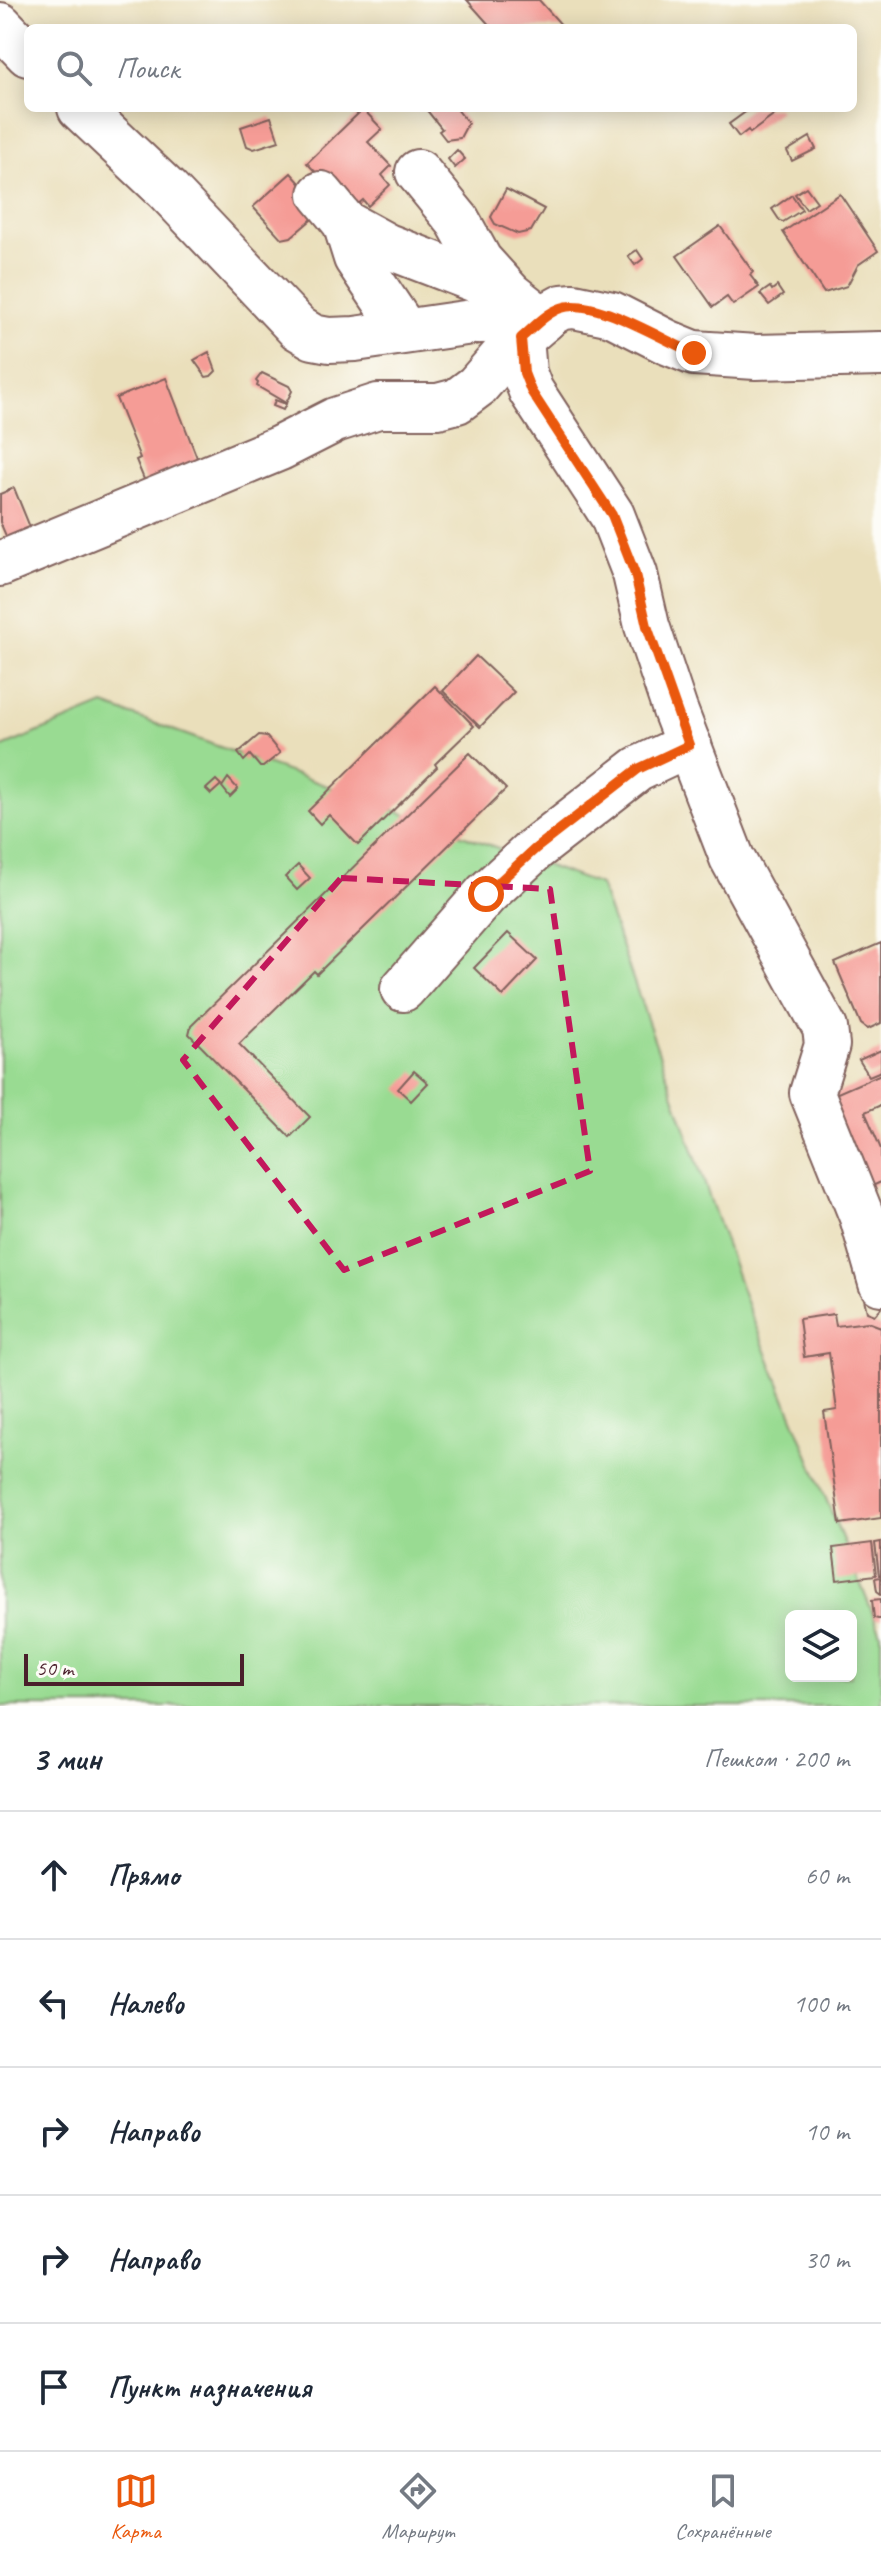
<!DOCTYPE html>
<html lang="ru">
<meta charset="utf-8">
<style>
body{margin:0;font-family:Caveat,sans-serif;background:#f6f6f7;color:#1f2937}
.controls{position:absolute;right:24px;bottom:24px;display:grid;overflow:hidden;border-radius:12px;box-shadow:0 4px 20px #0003}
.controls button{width:72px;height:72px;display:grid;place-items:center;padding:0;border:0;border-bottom:2px solid #e0e1e3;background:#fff;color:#1f2937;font:40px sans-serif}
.scale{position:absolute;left:24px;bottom:20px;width:220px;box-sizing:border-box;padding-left:8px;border:4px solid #4a1f2b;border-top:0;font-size:22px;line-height:28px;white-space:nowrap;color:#4a1f2b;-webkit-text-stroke:6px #fdfcf7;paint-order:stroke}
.stop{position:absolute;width:24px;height:24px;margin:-18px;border:6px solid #ea580c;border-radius:50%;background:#fff}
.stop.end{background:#ea580c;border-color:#fff;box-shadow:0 2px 8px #0008}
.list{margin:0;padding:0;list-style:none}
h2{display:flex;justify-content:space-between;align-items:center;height:104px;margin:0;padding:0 32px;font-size:34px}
h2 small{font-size:26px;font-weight:400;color:#747a83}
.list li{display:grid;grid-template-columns:52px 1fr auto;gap:24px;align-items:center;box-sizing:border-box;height:128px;padding:0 32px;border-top:2px solid #e0e1e3}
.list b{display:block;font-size:30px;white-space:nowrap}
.list em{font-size:26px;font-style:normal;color:#747a83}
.icon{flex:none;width:44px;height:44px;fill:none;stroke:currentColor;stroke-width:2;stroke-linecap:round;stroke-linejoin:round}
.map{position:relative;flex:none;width:881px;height:1706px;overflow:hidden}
.search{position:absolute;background:#fff;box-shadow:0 4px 20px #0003;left:24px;right:24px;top:24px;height:88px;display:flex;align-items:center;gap:20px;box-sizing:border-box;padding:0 28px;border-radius:12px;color:#747a83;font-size:30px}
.sheet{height:744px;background:#fff}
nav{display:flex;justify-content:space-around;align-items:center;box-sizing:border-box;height:112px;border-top:2px solid #e0e1e3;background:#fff;font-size:22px;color:#747a83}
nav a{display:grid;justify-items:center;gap:4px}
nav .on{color:#ea580c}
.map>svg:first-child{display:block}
</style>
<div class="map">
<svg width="881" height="1706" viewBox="0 0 881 1706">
<rect width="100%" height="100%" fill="#fdfcf7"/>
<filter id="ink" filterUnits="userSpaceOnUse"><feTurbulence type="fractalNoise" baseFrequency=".0125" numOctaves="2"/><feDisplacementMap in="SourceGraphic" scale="16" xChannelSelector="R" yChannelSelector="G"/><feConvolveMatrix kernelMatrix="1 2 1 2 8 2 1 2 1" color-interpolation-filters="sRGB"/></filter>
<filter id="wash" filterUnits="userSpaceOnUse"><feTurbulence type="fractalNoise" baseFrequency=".006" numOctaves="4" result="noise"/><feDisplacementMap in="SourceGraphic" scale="32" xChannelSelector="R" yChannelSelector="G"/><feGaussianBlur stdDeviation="1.8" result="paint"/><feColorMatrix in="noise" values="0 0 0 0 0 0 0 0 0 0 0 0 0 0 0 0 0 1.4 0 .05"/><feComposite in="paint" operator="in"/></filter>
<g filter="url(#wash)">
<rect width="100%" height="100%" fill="#eadfbb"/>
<!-- green -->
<path fill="#99db92" stroke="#727d5e" stroke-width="2" fill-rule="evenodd" d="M104,705L600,885L748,1307L881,1634V1706H0V748ZM791,1616H851V1676H791Z"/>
<g id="blocks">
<!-- building -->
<g fill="#f59c96">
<polygon points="467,0 539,0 564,28 492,28"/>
<polygon points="425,108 456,108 468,123 460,138 446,140 439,131 442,129"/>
<polygon points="751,108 778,108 780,111 750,133 748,130 739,137 729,124"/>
<polygon points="363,109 382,129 368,142 391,166 382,175 390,185 368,206 363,200 351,210 307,163"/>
<polygon points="271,117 279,141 254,149 247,146 241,127"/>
<polygon points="810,137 816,149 792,161 787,151"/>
<polygon points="457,150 465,159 455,168 448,159"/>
<polygon points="291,173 318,203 318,214 291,237 282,239 253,207"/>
<polygon points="806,187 817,202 806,209 795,194"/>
<polygon points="506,189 544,209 531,231 518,234 495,224 491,217"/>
<polygon points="840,194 878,251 858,265 847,286 824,293 783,232"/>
<polygon points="792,195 802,210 783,222 780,221 772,209"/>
<polygon points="720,226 753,272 750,275 759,287 733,305 727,297 713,307 677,256"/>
<polygon points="637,250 643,259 635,265 628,256"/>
<polygon points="777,286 783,295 769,305 760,294 770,287 772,290"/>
<polygon points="209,352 216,371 211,376 206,377 194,360"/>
<polygon points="262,373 289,386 292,391 286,403 257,386 258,383 256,381"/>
<polygon points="166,378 201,468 148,489 136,460 140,458 116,398"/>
<polygon points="275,400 286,404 283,410 273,406"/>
<polygon points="14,488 32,532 9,543 0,522 0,494"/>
<polygon points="476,656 514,692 480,727 443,691"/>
<polygon points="435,686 474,726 435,764 437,767 358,845 329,815 320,824 308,811"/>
<polygon points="259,735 266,736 280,753 263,767 260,767 250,755 244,761 238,753"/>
<polygon points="470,753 506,789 317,974 314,971 239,1044 310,1117 290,1137 189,1034 191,1026"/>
<polygon points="228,778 238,789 230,797 222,787"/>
<polygon points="216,780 221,785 211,794 206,789"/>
<polygon points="298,865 310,878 297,890 285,877"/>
<polygon points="508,933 537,960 503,996 474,968"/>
<polygon points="881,943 881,1023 868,1029 861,1024 835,963"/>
<polygon points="881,1050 881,1071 869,1076 859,1060"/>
<polygon points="414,1071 428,1083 411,1101 398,1089"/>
<polygon points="881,1074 881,1105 865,1112 881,1149 881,1182 866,1189 826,1098"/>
<polygon points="870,1260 881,1308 875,1315 867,1312 856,1264"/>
<polygon points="834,1314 836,1326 868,1322 881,1327 881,1518 840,1524 824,1412 837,1410 829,1353 804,1357 799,1319"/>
<polygon points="881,1542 881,1575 879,1575 875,1543"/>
<polygon points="872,1543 876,1575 837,1580 833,1548"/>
<polygon points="881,1577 881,1594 877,1591 875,1578"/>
<polygon points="881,1599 881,1619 878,1619 874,1618 872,1600"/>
</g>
</g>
</g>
<g filter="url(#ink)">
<use href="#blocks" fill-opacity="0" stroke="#82625d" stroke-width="2"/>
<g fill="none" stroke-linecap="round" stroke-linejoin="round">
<!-- minor casing -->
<g stroke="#82625d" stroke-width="48">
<g id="minor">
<polyline points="0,25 28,54"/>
<polyline points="80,108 167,190 298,328 313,337 329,340 355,339 479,321 543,320"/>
<polyline points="418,172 458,221 480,261 510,294 543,320"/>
<polyline points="321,194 345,223 356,258 405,331"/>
<polyline points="345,223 387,246 504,291"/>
<polyline points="521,338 524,373 531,391 612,515 635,574 647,626 675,710 732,858 825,1028 827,1045 812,1093 862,1217 881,1283"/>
<polyline points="0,564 280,448 335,420 378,406 438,406 457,401 477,386 509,349 551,313 562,307 574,306 612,314 667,342 694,353 756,357 881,354"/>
<polyline points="403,989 486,894 535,849 638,769 689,745"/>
</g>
</g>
<!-- minor -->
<use href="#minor" stroke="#fff" stroke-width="44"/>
</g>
</g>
<g fill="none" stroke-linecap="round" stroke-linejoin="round" filter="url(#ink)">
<!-- route -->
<path stroke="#ea580c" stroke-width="10" d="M486,894L535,849L638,769L689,745L647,626L635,574L612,515L531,391L524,373L521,338C533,328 546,313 561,308C593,296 662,340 694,353"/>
</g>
<!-- marked area -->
<path fill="none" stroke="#c2185b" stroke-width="6" stroke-dasharray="16 10" stroke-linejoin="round" d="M341,878L550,889L590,1171L344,1270L183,1060Z"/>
</svg>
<div class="controls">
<button><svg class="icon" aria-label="layers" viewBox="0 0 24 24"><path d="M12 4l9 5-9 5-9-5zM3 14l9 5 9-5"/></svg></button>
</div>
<div class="scale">50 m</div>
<div class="stop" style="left:486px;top:894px"></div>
<div class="stop end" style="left:694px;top:353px"></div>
<div class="search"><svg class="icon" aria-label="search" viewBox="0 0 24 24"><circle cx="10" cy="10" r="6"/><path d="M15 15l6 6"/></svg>Поиск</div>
</div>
<section class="sheet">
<h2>3 мин<small>Пешком · 200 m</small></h2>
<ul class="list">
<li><svg class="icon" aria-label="ahead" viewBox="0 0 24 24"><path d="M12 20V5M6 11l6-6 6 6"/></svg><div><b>Прямо</b></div><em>60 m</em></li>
<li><svg class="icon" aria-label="left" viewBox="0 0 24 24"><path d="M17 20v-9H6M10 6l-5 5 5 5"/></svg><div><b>Налево</b></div><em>100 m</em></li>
<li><svg class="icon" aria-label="right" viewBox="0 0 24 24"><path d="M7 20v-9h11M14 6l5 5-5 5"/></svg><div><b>Направо</b></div><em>10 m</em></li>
<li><svg class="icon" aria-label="right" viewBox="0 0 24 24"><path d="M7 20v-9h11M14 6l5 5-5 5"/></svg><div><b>Направо</b></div><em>30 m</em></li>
<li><svg class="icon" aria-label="arrive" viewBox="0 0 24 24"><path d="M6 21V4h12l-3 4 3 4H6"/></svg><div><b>Пункт назначения</b></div></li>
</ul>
</section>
<nav>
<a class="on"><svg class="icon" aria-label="map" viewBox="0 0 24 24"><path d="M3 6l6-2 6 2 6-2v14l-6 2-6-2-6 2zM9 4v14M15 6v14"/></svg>Карта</a>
<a><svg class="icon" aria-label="directions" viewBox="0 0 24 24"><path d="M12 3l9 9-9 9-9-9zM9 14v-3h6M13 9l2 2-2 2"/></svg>Маршрут</a>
<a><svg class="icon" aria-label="saved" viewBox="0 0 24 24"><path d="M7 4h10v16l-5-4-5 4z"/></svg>Сохранённые</a>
</nav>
